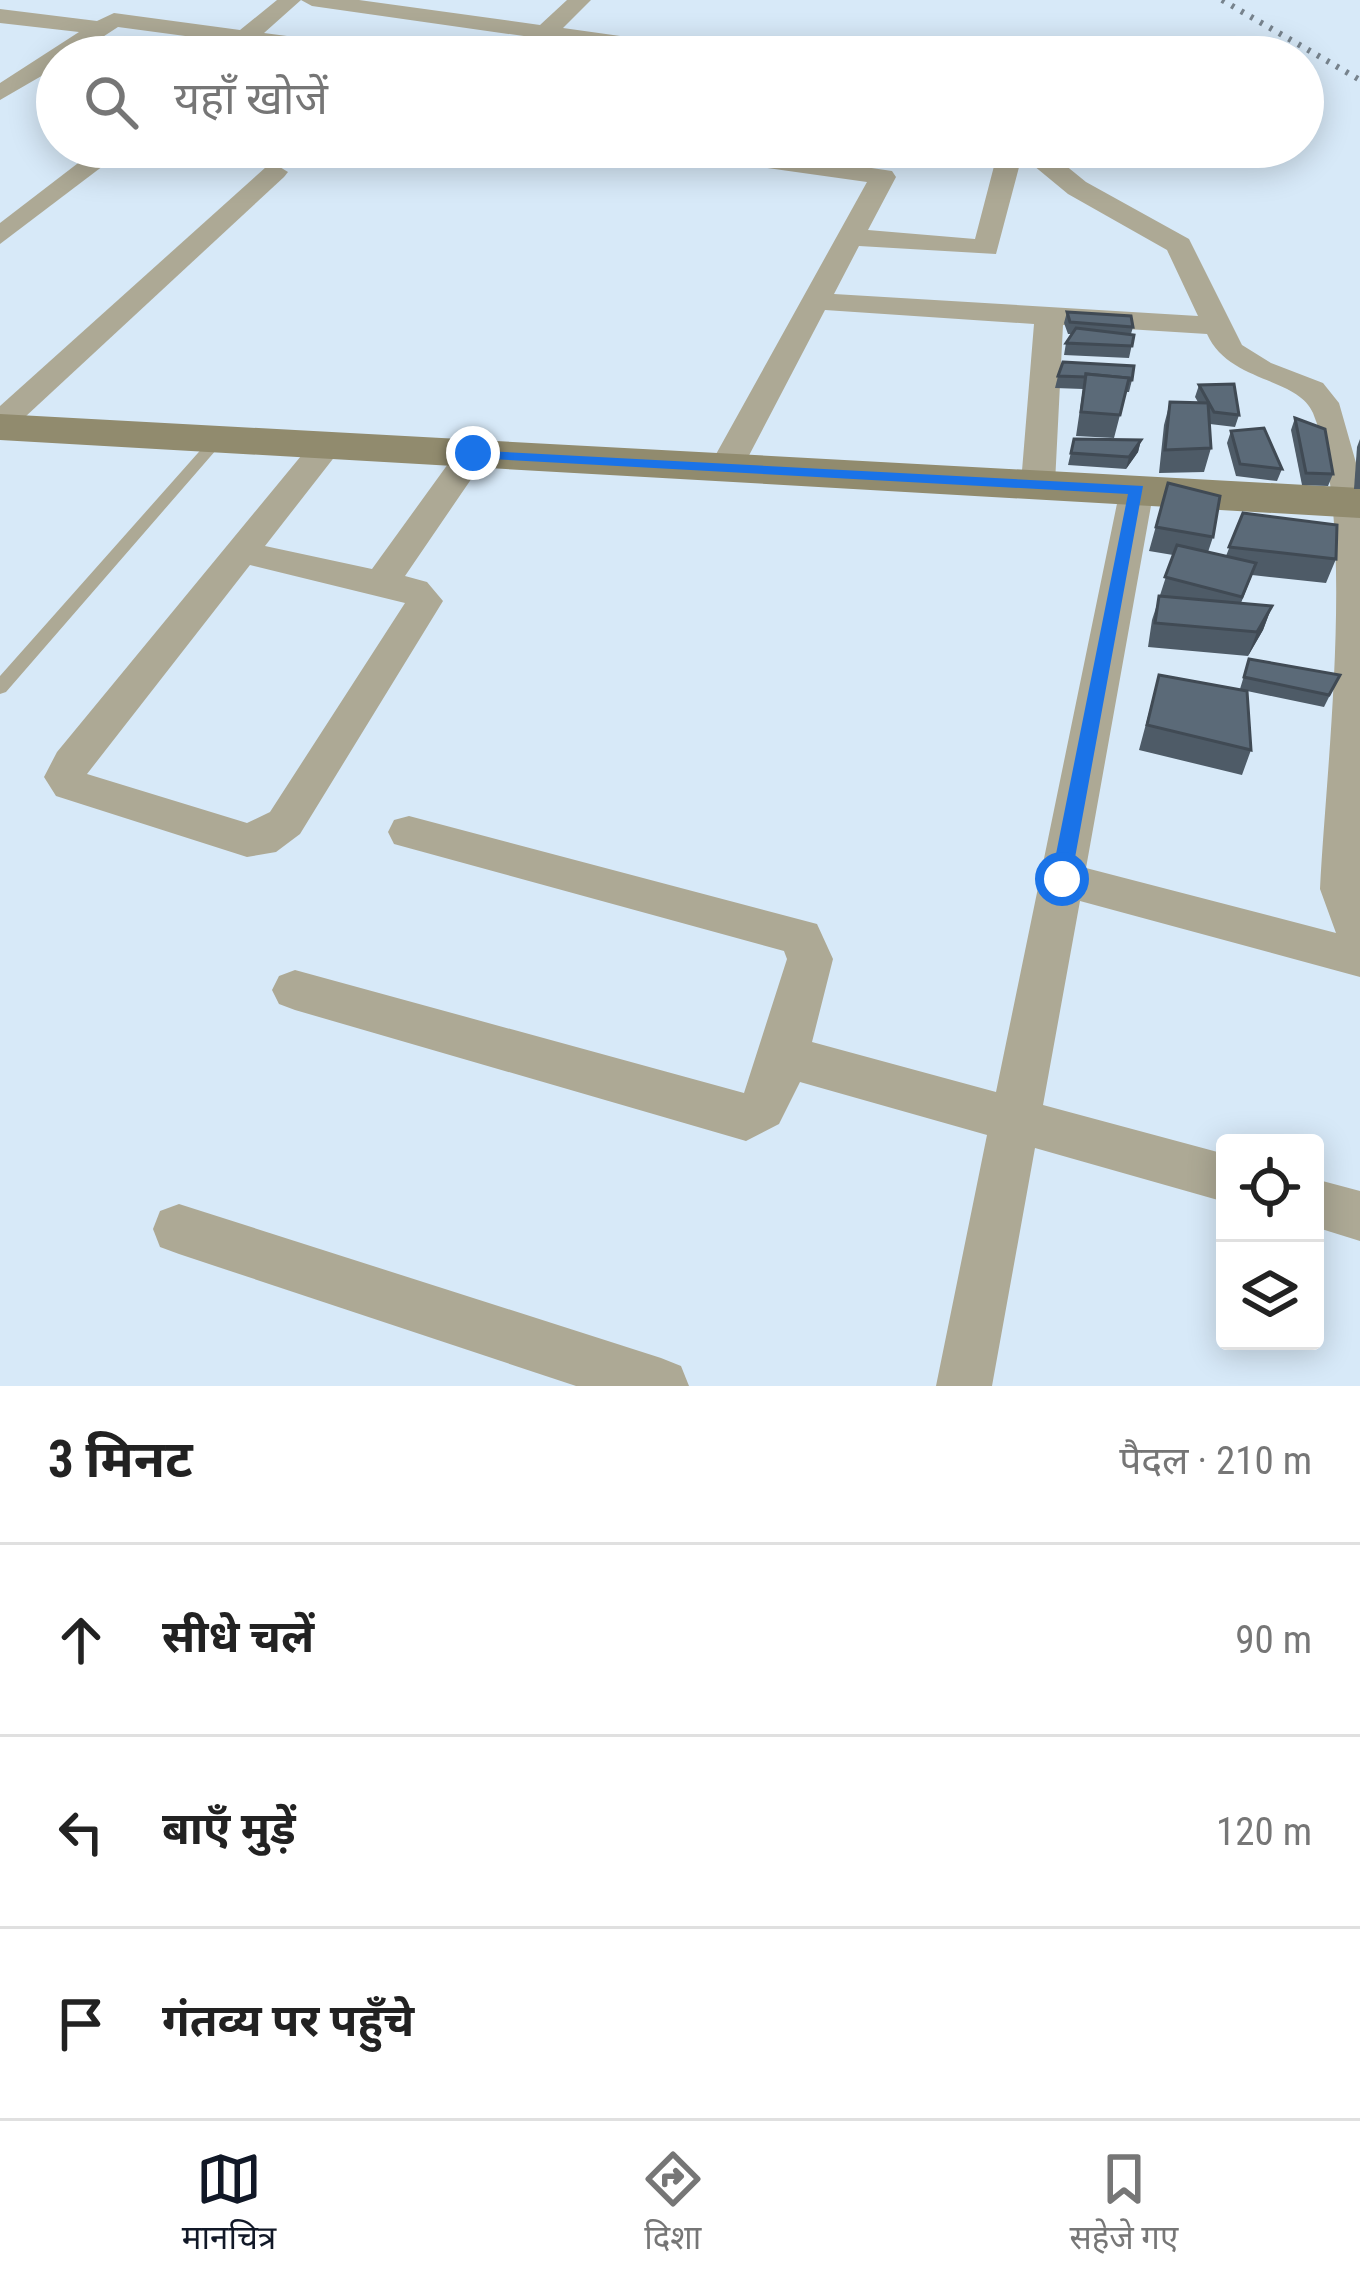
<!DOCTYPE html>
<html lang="hi">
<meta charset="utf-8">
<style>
body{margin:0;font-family:"Roboto Condensed","Noto Sans Devanagari",sans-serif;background:#f2f2f2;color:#222}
.controls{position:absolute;right:36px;bottom:36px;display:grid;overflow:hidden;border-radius:12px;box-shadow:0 6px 30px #0003}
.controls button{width:108px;height:108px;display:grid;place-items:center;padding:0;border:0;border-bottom:3px solid #e0e0e0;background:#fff;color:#222;font:60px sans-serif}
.stop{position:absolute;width:36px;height:36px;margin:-27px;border:9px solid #1a73e8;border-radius:50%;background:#fff}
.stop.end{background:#1a73e8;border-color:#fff;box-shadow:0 3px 12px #0008}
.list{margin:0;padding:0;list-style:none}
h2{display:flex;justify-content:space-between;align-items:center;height:156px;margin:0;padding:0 48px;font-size:51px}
h2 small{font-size:39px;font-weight:400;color:#767676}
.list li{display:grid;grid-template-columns:78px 1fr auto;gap:36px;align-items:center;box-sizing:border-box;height:192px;padding:0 48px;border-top:3px solid #e0e0e0}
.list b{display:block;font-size:45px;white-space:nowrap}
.list em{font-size:39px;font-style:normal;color:#767676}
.icon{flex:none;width:66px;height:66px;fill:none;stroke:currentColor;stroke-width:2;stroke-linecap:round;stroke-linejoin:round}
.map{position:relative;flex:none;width:1360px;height:1386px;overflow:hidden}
.search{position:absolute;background:#fff;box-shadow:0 6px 30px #0003;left:36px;right:36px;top:36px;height:132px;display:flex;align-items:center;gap:30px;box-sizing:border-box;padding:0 42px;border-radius:66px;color:#767676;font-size:45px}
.sheet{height:732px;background:#fff}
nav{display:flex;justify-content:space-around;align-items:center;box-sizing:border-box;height:168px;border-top:3px solid #e0e0e0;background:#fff;font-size:33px;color:#767676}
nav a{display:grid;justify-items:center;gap:6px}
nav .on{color:#111827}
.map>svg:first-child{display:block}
</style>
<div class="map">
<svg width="1360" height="1386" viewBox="0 0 1360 1386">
<rect width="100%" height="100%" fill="#d7e9f8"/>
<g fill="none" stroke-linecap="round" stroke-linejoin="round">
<!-- lane -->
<polygon fill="#ada995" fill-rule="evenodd" points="218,434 226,439 223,442 6,692 0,694 0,676 213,436"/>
<!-- street -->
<g fill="#ada995" fill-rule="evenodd">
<polygon points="277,0 301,0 264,33 394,50 405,57 343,57 118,27 72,57 57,57 57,67 0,100 0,83 79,32 0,23 0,9 97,21 114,13 240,30"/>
<polygon points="301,0 359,0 540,25 567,0 591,0 563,28 720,50 731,57 671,57 312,6"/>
<polygon points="99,147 128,147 0,244 0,223"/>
<path d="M661,147H727L892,171L896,177L868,230L975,239L999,147H1043L1086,182L1189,239L1242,345L1271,363L1323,383L1339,403L1360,477V977L1080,901L1043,1105L1225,1154V1202L1035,1148L992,1386H936L987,1135L800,1082L779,1124L746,1141L295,1010L279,1004L272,990L279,976L295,970L744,1093L787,959L784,951L394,844L388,832L394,820L409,816L817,924L833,959L812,1042L996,1092L1120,489L1137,479L1154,489L1086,868L1336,933L1320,889C1326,766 1357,522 1313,413C1298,377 1229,383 1207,334L1063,325L1055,483L1038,493L1021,483L1034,324L825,310L744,465L727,475L715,472L710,465L867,182L674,155ZM1022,156L1068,194L1167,250L1198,316L834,294L859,246L996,254Z"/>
<polygon points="275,164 288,172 284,177 11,430 0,433 0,406 266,167"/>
<path d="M327,436L343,446L265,546L372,569L461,446H485L489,453L405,576L427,582L443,601L300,834L276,852L247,857L56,796L44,777L57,752L315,439ZM250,565L405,603L270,812L247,823L87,774Z"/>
<polygon points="1315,1179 1360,1191 1360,1241 1315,1227"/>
<polygon points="179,1204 661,1358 681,1366 689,1386 576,1386 179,1254 160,1247 153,1229 160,1211"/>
</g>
<!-- secondary -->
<polygon fill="#918b6e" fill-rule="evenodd" points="0,414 1360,488 1360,518 0,440"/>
<!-- rail -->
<polyline stroke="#77838d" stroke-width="6" stroke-dasharray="3 8" stroke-linecap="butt" points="1222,0 1360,80"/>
</g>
<!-- wall -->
<g fill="#4e5b67">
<polygon points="1067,312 1133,327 1131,334 1134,335 1129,358 1064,355 1066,343 1072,334 1068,334 1064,323"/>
<polygon points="1058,376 1132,380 1129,392 1126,392 1114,438 1076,436 1083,389 1055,388"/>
<polygon points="1199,385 1239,415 1235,427 1210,424 1209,422 1211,448 1204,472 1159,473 1164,425 1170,402 1198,402 1195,397"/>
<polygon points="1295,418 1333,474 1328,486 1302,485 1291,430"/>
<polygon points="1231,431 1282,469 1277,481 1236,476 1227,443"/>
<polygon points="1074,439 1141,440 1138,452 1126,469 1068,465"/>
<polygon points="1360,439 1360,489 1354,489 1357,447"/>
<polygon points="1168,483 1213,537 1208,552 1226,556 1243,513 1336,559 1326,583 1252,575 1241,603 1272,606 1263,630 1248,656 1148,647 1152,620 1173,555 1149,551"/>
<polygon points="1249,659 1334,687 1324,707 1247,691 1251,750 1242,775 1139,750 1159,675 1240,689"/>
</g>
<!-- shaded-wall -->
<g fill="#404a54">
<polygon points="1141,440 1138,452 1126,469 1129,457"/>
<polygon points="1272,606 1263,630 1248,656 1257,632"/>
</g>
<!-- building -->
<g fill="#5b6a78" stroke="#404a54" stroke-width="3">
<polygon points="1067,312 1131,316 1133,327 1070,322"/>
<polygon points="1076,328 1134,335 1132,346 1066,343"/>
<polygon points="1063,362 1134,366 1132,380 1129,380 1129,378 1086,374 1086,377 1058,376"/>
<polygon points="1086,374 1129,378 1120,415 1081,412"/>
<polygon points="1234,384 1239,415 1214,412 1199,385"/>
<polygon points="1170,402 1208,403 1211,448 1165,450"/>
<polygon points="1295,418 1325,429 1333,474 1306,473"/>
<polygon points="1264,428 1282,469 1240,464 1231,431"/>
<polygon points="1074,439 1141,440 1129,457 1071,453"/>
<polygon points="1168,483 1220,496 1213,537 1156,527"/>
<polygon points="1243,513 1337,525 1336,559 1229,547"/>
<polygon points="1177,545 1256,563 1242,597 1165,577"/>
<polygon points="1159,596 1272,606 1257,632 1155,623"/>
<polygon points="1249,659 1340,675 1329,695 1244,677"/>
<polygon points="1159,675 1247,691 1251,750 1147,725"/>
</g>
<!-- route -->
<polygon fill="#1a73e8" points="467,450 1143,486 1070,885 1062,888 1051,879 1128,494 473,458"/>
</svg>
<div class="controls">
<button><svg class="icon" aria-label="locate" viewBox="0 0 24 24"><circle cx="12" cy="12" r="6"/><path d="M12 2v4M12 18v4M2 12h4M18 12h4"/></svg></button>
<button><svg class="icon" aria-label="layers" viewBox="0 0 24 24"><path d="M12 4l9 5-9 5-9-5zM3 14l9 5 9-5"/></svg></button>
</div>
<div class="stop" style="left:1062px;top:879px"></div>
<div class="stop end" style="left:473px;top:453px"></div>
<div class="search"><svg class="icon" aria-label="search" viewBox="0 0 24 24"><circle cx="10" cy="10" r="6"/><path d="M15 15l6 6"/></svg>यहाँ खोजें</div>
</div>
<section class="sheet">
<h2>3 मिनट<small>पैदल · 210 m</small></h2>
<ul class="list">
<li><svg class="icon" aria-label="ahead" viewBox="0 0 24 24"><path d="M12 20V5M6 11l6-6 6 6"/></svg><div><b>सीधे चलें</b></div><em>90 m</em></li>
<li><svg class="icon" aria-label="left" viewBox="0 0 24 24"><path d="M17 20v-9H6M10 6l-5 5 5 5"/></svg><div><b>बाएँ मुड़ें</b></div><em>120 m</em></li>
<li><svg class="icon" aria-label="arrive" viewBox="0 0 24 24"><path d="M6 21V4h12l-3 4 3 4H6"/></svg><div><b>गंतव्य पर पहुँचे</b></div></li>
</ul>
</section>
<nav>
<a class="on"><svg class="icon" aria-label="map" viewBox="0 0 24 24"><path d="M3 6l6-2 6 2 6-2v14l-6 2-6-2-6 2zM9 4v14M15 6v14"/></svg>मानचित्र</a>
<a><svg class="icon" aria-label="directions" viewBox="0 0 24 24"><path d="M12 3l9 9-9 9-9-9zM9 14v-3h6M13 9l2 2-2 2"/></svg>दिशा</a>
<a><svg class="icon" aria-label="saved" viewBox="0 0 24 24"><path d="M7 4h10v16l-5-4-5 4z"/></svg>सहेजे गए</a>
</nav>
